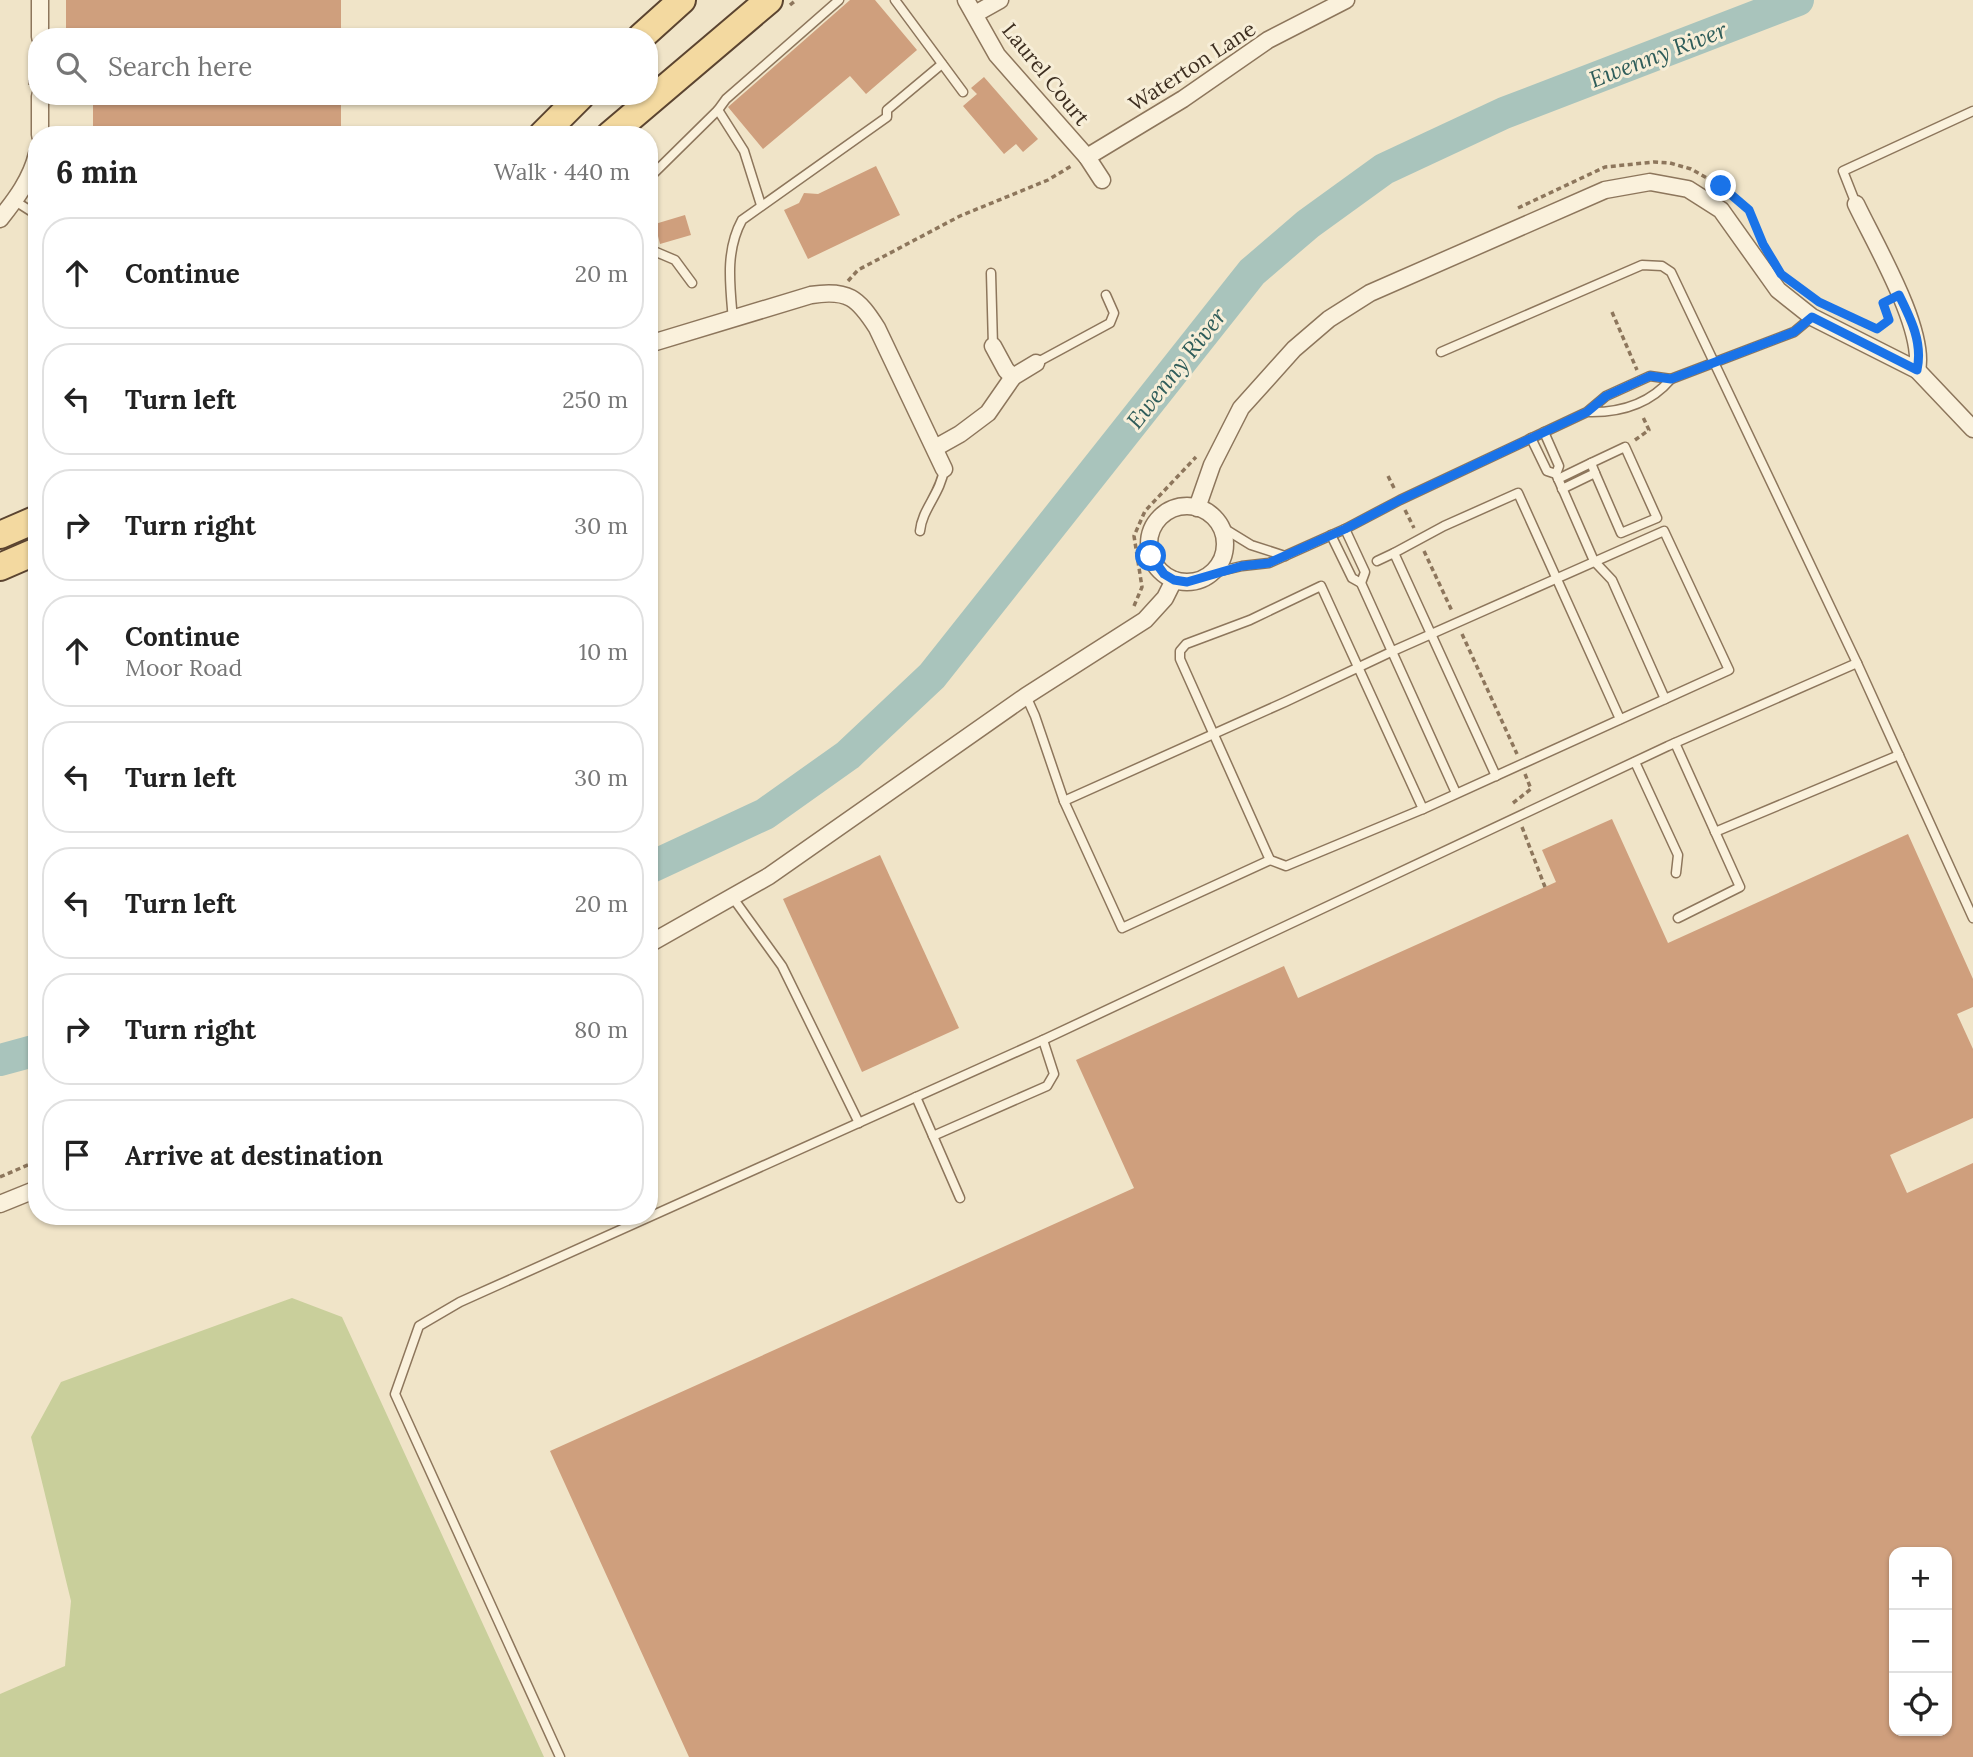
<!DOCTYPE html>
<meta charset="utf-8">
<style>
body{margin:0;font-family:Lora,serif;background:#f2f2f2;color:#222}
.controls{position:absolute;right:21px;bottom:21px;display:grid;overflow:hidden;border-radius:14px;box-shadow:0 2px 5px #0004}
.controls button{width:63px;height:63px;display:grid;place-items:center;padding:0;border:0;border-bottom:2px solid #e0e0e0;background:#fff;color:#222;font:35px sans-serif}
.stop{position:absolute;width:21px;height:21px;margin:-16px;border:5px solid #1a73e8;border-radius:50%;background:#fff}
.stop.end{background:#1a73e8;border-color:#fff;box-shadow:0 2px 7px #0008}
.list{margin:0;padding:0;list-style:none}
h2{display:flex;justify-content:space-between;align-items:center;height:91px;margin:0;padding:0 28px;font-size:30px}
h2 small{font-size:23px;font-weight:400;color:#767676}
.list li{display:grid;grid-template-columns:46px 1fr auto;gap:21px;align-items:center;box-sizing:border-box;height:112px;margin:0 14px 14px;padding:0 14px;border:2px solid #e0e0e0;border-radius:28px}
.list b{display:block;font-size:26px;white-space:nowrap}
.list p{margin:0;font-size:23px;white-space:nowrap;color:#767676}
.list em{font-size:23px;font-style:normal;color:#767676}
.icon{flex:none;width:38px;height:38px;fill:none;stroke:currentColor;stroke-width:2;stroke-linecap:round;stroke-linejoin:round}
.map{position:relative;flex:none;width:1973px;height:1757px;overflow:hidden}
.search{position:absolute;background:#fff;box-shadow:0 2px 5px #0004;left:28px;top:28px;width:630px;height:77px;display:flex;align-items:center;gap:18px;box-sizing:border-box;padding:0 24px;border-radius:28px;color:#767676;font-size:26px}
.panel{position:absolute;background:#fff;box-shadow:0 2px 5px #0004;left:28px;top:126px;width:630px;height:1099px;border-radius:28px}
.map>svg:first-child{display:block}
</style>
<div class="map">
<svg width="1973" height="1757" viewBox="0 0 1973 1757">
<rect width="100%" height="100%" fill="#f0e4c8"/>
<!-- green -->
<polygon fill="#c9cf9b" points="292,1298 342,1317 544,1757 0,1757 0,1694 65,1666 71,1601 31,1437 61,1382"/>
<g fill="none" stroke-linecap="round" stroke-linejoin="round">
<!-- river -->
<g stroke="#a9c4bc" stroke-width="32">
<polyline points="649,868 765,814 848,755 932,676 1252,272 1308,224 1384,169 1504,113 1798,0"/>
<polyline points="0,1060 37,1050"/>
</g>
</g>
<!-- building -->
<g fill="#cf9f7d" fill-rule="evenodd">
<rect x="66" y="0" width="275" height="37"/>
<polygon points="850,0 875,0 917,50 866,94 850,76 763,149 728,107"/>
<polygon points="984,77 1038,139 1023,152 1016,144 1004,154 963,106 977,94 971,88"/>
<rect x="93" y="96" width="248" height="39"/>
<polygon points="876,166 900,215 808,259 784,210 799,203 804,193 818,194"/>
<polygon points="685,215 691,235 660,244 655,224"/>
<path d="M1612,819L1668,943L1908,834L1973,979V1007L1957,1014L1973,1049V1118L1890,1155L1907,1193L1973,1163V1757H689L550,1451L1134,1188L1076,1060L1284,966L1298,998L1556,882L1542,850ZM1894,1552H1947V1731H1894Z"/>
<polygon points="880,855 959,1028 862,1072 783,899"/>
</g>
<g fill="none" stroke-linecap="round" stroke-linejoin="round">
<!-- lane casing -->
<g stroke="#8d765c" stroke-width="11">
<g id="lane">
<polyline points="895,0 963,92"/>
<polyline points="718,110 726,99 839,0"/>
<polyline points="649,178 718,110 744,151 761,205"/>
<polyline points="15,201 37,215"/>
<polyline points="1856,204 1843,171 1973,111"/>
<polyline points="649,249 675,260 692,283"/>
<polyline points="991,273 993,346"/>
<path d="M733,320C730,285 725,251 742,220L887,117V110L942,64"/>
<polyline points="1441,352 1642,265 1662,266 1671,272 1857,663 1973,918"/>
<polyline points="1036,363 1110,323 1114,313 1106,295"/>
<polyline points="1671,379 1794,332 1812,317"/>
<polyline points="1544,432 1559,466 1556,474"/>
<polyline points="1531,438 1547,471 1556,474 1594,561 1612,580 1665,699"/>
<polyline points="1591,463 1625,447 1657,518 1621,533 1595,473"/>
<polyline points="1558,479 1591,463 1595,473 1562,489"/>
<polyline points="1220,526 1251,545 1285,556"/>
<polyline points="1345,529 1365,572 1361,583"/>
<path d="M920,531C922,509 941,493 944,469"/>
<polyline points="1331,535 1352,578 1361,583 1456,793"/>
<polyline points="1394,553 1444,526 1518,493 1620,719"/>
<polyline points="1377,561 1394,553 1496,776"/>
<path d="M1212,573L1242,566L1269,563L1345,529L1400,500L1587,412L1606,396L1650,376L1671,379C1649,405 1620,413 1587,412"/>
<polygon points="1321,586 1423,809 1286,866 1270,860 1180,659 1180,651 1186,644 1250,620"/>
<polyline points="1026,696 1035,716 1064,801 1122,928 1270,860"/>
<polyline points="1675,743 1740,887 1678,918"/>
<polyline points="1635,762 1678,855 1676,873"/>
<polyline points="1064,801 1285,702 1393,651 1664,531 1729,670 1423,809"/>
<polyline points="1715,832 1899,755"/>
<polyline points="733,898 782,966 859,1123"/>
<polyline points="916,1097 960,1198"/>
<polyline points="933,1136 1047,1086 1054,1074 1043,1040"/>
<polyline points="560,1757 395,1394 419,1326 460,1302 1043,1040 1668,746 1857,663"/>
</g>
</g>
<!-- street casing -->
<g stroke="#8d765c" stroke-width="19">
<g id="street">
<polyline points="40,0 40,37"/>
<polyline points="966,0 997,55 1087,157 1102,180"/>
<polyline points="975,14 1000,0"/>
<polyline points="40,135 40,96"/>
<polyline points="1087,157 1183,99 1268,40 1346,0"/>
<path d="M1856,204C1875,244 1926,330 1917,370"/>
<path d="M0,219C16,199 31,179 37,154"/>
<path d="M649,344L811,295C848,289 858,298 877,328L944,469"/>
<polyline points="993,346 1006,370 1013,377"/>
<polyline points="935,448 960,434 988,413 1013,377 1036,363"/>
<circle cx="1187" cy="544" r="38"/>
<polyline points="1197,508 1212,465 1241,408 1294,349 1329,319 1370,293 1605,190 1650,182 1688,189 1721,210 1778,290 1812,317 1917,370 1973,429"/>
<polyline points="649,944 769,876 1026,696 1145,620 1165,598 1174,580"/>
<polyline points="0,1204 37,1189"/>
</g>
</g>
<!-- primary casing -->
<g stroke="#5b4430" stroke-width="30">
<g id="primary">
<polyline points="641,37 682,0"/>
<polyline points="542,135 581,96"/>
<polyline points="610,135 769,0"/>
<polyline points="0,535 37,519"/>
<polyline points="0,567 37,551"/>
</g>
</g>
<!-- path -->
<g stroke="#8d765c" stroke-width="3.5" stroke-dasharray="5 3.5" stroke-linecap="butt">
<polyline points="790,5 796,0"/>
<polyline points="30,85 30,51"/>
<polyline points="1518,208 1605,167 1654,162 1670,163 1691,169 1721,186 1749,210 1758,230"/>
<polyline points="848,281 858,270 960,216 1048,180 1073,165"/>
<polyline points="1612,312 1637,370"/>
<polyline points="1874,328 1889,320 1883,303 1885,302"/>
<polyline points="1635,440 1649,430 1642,415"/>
<polyline points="1388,476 1395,490"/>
<polyline points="1405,510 1414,528"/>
<polyline points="1424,551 1452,611"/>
<polyline points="1134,606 1142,587 1134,536 1145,511 1196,457"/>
<polyline points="1462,634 1517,754"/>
<polyline points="1513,803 1531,789 1525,774"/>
<polyline points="1522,827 1545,887"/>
<polyline points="0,1177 37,1161"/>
</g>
<!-- lane -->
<use href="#lane" stroke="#faf1dc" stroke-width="8"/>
<!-- street -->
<use href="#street" stroke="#faf1dc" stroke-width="16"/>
<!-- primary -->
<use href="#primary" stroke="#f3d9a0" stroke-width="26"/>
</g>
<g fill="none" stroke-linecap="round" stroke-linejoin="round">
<!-- route -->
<path stroke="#1a73e8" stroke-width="9" d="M1151,556L1164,574L1174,580L1187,582L1242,566L1269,563L1345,529L1400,500L1587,412L1606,396L1650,376L1671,379L1794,332L1812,317L1917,370C1923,343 1911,319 1899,295L1883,303L1889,320L1877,329L1819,302L1781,274L1763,244L1749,210L1721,186"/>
</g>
<g text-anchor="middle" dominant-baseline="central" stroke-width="6" stroke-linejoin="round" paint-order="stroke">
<!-- street labels -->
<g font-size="21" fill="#3d2e20" stroke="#f7eed8">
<text transform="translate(1192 66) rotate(-33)">Waterton Lane</text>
<text transform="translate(1046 74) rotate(51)">Laurel Court</text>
</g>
<!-- water labels -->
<g font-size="23" font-style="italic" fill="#2f5d5a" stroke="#f7eed8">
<text transform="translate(1658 54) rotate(-21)">Ewenny River</text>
<text transform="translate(1176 368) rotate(-52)">Ewenny River</text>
</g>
</g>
</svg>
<div class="controls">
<button>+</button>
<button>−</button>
<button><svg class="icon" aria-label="locate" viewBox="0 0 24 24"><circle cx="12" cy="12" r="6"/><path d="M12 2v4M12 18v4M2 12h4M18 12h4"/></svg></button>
</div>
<div class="stop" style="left:1151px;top:556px"></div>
<div class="stop end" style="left:1721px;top:186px"></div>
<div class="search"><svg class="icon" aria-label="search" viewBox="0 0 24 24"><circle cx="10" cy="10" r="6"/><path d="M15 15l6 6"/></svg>Search here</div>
<section class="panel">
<h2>6 min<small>Walk · 440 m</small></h2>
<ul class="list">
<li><svg class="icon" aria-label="ahead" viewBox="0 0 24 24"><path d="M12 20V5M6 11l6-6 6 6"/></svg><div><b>Continue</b></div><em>20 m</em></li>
<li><svg class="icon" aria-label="left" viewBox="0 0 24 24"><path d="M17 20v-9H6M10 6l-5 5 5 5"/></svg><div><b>Turn left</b></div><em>250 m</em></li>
<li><svg class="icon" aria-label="right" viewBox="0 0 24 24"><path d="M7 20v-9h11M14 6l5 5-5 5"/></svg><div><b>Turn right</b></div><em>30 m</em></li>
<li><svg class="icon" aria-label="ahead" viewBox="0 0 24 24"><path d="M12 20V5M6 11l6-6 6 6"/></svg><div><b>Continue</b><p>Moor Road</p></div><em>10 m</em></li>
<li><svg class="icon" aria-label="left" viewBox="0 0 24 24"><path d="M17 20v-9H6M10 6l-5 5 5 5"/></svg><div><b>Turn left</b></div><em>30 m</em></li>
<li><svg class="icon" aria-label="left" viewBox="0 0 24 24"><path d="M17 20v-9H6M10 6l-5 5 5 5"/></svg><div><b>Turn left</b></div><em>20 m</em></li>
<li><svg class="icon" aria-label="right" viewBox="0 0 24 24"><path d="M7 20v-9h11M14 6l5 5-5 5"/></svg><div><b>Turn right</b></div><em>80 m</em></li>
<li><svg class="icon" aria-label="arrive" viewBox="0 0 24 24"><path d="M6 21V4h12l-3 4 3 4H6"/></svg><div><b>Arrive at destination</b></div></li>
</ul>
</section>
</div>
